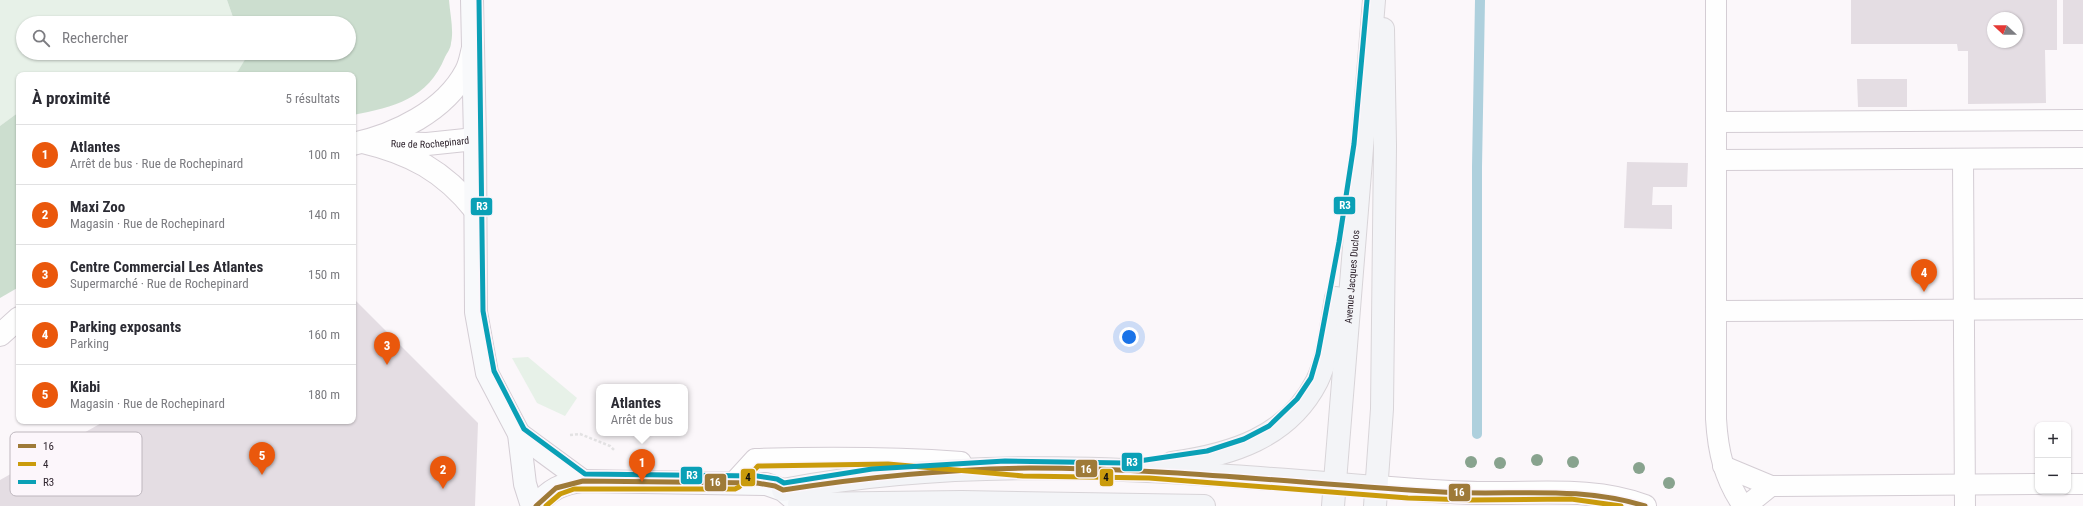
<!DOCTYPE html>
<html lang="fr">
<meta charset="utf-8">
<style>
body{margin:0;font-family:"Roboto Condensed",sans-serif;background:#f2f2f3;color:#2b2b33}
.controls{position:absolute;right:12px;bottom:12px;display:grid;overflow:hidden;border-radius:8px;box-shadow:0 1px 3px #0004}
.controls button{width:36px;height:36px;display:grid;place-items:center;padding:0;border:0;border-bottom:1px solid #e1e1e2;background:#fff;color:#2b2b33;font:20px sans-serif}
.compass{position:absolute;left:1987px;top:12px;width:36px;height:36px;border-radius:50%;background:#fff;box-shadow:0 1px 3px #0004;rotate:292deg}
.you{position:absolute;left:1129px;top:337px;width:14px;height:14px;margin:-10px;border:3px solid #fff;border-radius:50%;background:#1a73e8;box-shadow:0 0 0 6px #1a73e833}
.badge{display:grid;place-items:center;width:26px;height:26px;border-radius:50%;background:#ea580c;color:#fff;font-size:13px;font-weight:700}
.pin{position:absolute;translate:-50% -33px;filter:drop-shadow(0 1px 2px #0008)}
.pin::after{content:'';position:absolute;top:21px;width:14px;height:12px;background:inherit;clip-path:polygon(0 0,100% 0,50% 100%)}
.popup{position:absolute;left:596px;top:384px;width:92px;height:52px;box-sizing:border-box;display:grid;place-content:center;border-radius:8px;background:#fff;filter:drop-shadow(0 1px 3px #0005);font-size:13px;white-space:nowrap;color:#7c7c81}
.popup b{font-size:15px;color:#2b2b33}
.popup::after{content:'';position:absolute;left:50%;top:100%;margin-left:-8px;border:8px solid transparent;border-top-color:#fff}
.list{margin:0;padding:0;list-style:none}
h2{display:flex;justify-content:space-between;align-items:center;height:52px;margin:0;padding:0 16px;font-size:17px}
h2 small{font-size:13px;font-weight:400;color:#7c7c81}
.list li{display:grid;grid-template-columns:26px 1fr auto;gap:12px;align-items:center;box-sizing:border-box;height:60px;padding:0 16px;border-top:1px solid #e1e1e2}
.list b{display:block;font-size:15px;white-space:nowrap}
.list p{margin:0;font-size:13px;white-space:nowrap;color:#7c7c81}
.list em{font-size:13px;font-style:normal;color:#7c7c81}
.icon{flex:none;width:22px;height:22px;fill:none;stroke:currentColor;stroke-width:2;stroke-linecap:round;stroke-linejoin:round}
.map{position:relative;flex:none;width:2083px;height:506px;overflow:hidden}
.search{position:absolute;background:#fff;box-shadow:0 1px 3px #0004;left:16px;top:16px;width:340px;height:44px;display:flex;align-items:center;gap:10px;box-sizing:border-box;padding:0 14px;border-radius:22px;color:#7c7c81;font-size:15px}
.panel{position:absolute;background:#fff;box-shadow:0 1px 3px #0004;left:16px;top:72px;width:340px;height:352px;border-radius:8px}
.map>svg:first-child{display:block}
</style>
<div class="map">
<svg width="2083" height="506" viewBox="0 0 2083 506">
<rect width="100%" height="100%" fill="#fbf7fa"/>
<!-- green -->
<g fill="#e7f1e8">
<polygon points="0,0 227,0 235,23 23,23 23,53 249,54 238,71 230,75 19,75 19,112 0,126"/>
<polygon points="528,357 577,398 565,416 537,403 512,358"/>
</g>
<!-- forest -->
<g fill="#ccdecf">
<path d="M227,0H449C450,14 454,30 451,43C451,48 447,53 445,57C428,99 394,107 353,115V75H230L238,71L249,53H349V23H235Z"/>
<polygon points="19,112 19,287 0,298 0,126"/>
</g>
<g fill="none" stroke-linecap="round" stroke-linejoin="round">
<!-- stream -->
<polyline stroke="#aed0dd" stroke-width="10" points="1477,434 1477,167 1480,0"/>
</g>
<!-- building -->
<g fill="#e4dde3" fill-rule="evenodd">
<path d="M1851,0H2057V50H2045L2046,103L1968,104V51H1958L1957,44H1851ZM1993,18H2017V42H1993Z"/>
<rect x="2063" y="0" width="20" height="44"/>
<polygon points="1857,79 1907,79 1907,107 1858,107"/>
<polygon points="1627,162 1688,163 1687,187 1653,187 1652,205 1672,205 1672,229 1624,228"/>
<polygon points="353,298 478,423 475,506 0,506 0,480 105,421 353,421"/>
</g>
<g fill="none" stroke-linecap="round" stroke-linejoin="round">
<!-- lane casing -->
<g stroke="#d4cdd4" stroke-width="22">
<g id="lane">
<path d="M1716,0V419C1718,452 1724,478 1743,506"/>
<polyline points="1716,122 2083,120"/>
<polyline points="1963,159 1965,506"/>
<polyline points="1716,160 2083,158"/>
<polyline points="1716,311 2083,309"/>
<polyline points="1723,466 1771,486 2038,484"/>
<path d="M734,482L755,459C824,457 892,457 961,462"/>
<polyline points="2068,484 2083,484"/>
<polyline points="1746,506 1771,486"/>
</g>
</g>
<!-- street casing -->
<g stroke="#d4cdd4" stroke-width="24">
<g id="street">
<path d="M363,142C410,153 444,171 475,210"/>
<path id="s1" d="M387,143L427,144L475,139"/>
<path d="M353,144C395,135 445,111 466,71C470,64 471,55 473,48"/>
<polyline points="0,335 19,318"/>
<path d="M1377,487C1414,490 1450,493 1487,493C1540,494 1595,487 1645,506"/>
</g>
</g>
<!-- secondary casing -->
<g stroke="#d4cdd4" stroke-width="24">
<g id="secondary">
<polyline points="472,0 475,139 476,312 487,373 519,434 525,484 532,506"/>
<polyline points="519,434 583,481"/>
<path d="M536,506C549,490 562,483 583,481L766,484L783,490L797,502"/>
</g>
</g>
<!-- primary casing -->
<g stroke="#d8d4d8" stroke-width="24">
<g id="primary">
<path d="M1172,463C1230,455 1288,438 1317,381C1329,356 1331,325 1336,298"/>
<path d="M783,490C979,452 1181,472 1377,487"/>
<polyline points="799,504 962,502 1204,506"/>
<path id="s2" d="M1333,506L1374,0"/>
<polyline points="1375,506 1382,409 1385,146 1383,29"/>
</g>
</g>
<!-- path -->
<polyline stroke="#e3e2e3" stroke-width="2.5" stroke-dasharray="3 2" stroke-linecap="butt" points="570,435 580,434 610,446 614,450"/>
<!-- lane -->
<use href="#lane" stroke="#fefefe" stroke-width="20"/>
<!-- street -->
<use href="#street" stroke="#fefefe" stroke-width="22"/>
<!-- secondary -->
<use href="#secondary" stroke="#f8f9fb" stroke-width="22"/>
<!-- primary -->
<use href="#primary" stroke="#f3f4f7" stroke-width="22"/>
<!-- bus-1 casing -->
<g stroke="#fcf6fb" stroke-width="8">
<path id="bus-1" d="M536,506L556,488L583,481L757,483L775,486L783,490C865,477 947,469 1030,468C1168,468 1305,484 1442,492C1513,496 1576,485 1645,506"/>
</g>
<!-- bus-2 casing -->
<g stroke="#fcf6fb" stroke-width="8">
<polyline id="bus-2" points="546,506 560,494 574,489 735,489 739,487 758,466 888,464 1023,476 1149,478 1408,498 1470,500 1571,499 1621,506"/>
</g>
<!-- bus-3 casing -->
<g stroke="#fcf6fb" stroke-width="8">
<polyline id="bus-3" points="479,0 483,311 494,371 524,429 585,474 757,476 777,479 784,483 872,469 1005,461 1125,463 1207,451 1244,439 1269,426 1297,399 1311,378 1318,354 1339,242 1354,144 1367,0"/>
</g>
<!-- bus-1 -->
<use href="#bus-1" stroke="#9e7a38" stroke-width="5"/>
<!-- bus-2 -->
<use href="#bus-2" stroke="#ca9b0c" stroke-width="5"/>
<!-- bus-3 -->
<use href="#bus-3" stroke="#0aa0b6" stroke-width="5"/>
</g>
<!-- trees -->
<g fill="#88a38e">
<circle cx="1537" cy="460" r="6"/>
<circle cx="1471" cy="462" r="6"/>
<circle cx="1573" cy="462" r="6"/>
<circle cx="1500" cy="463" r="6"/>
<circle cx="1639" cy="468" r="6"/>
<circle cx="1669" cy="483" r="6"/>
</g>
<g text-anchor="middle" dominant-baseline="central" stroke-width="3" stroke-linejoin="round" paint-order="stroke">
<!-- street labels -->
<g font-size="10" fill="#2f242e" stroke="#fcf6fb">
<text stroke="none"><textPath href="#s1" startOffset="43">Rue de Rochepinard</textPath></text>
<text stroke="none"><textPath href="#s2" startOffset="230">Avenue Jacques Duclos</textPath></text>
</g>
</g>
<!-- legend -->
<rect x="10" y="432" width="132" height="64" rx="6" fill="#fcf6fb" stroke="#beb7be" stroke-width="1"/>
<rect x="18" y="444" width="18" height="4" fill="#9e7a38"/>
<rect x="18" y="462" width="18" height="4" fill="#ca9b0c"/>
<rect x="18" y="480" width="18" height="4" fill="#0aa0b6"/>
<g font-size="11" fill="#2f242e">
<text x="43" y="450">16</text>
<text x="43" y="468">4</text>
<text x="43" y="486">R3</text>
</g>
<g stroke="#fcf6fb" stroke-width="1.5">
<rect x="1333" y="196" width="23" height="19" rx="4" fill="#0aa0b6"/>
<rect x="470" y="197" width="23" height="19" rx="4" fill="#0aa0b6"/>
<rect x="1121" y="452" width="22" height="20" rx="4" fill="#0aa0b6"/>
<rect x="1075" y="459" width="23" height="19" rx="4" fill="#9e7a38"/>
<rect x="680" y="466" width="23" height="19" rx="4" fill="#0aa0b6"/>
<rect x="740" y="468" width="16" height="19" rx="4" fill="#ca9b0c"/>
<rect x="1099" y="468" width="15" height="19" rx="4" fill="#ca9b0c"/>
<rect x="704" y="473" width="23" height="19" rx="4" fill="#9e7a38"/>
<rect x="1448" y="483" width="23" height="19" rx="4" fill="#9e7a38"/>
</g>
<g font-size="11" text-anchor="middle" font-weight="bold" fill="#fff">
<text x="1345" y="209">R3</text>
<text x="482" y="210">R3</text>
<text x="1132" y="466">R3</text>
<text x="1086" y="473">16</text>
<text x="692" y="479">R3</text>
<text x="715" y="486">16</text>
<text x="1459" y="496">16</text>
</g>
<g font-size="11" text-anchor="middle" font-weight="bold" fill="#111">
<text x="748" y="481">4</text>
<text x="1106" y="481">4</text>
</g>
</svg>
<div class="controls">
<button>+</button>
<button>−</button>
</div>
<svg class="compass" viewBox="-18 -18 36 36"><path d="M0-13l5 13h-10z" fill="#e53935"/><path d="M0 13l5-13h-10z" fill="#7c7c81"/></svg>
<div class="you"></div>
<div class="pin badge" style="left:642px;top:482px">1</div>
<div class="popup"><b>Atlantes</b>Arrêt de bus</div>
<div class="pin badge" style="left:443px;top:489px">2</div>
<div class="pin badge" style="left:387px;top:365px">3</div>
<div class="pin badge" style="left:1924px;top:292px">4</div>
<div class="pin badge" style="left:262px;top:475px">5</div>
<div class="search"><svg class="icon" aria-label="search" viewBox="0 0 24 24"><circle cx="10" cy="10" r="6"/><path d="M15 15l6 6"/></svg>Rechercher</div>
<section class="panel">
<h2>À proximité<small>5 résultats</small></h2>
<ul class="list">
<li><span class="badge">1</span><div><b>Atlantes</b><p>Arrêt de bus · Rue de Rochepinard</p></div><em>100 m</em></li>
<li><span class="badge">2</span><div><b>Maxi Zoo</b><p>Magasin · Rue de Rochepinard</p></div><em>140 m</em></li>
<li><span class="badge">3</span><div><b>Centre Commercial Les Atlantes</b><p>Supermarché · Rue de Rochepinard</p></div><em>150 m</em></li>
<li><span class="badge">4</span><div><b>Parking exposants</b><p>Parking</p></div><em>160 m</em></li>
<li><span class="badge">5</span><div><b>Kiabi</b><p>Magasin · Rue de Rochepinard</p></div><em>180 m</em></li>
</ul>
</section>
</div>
